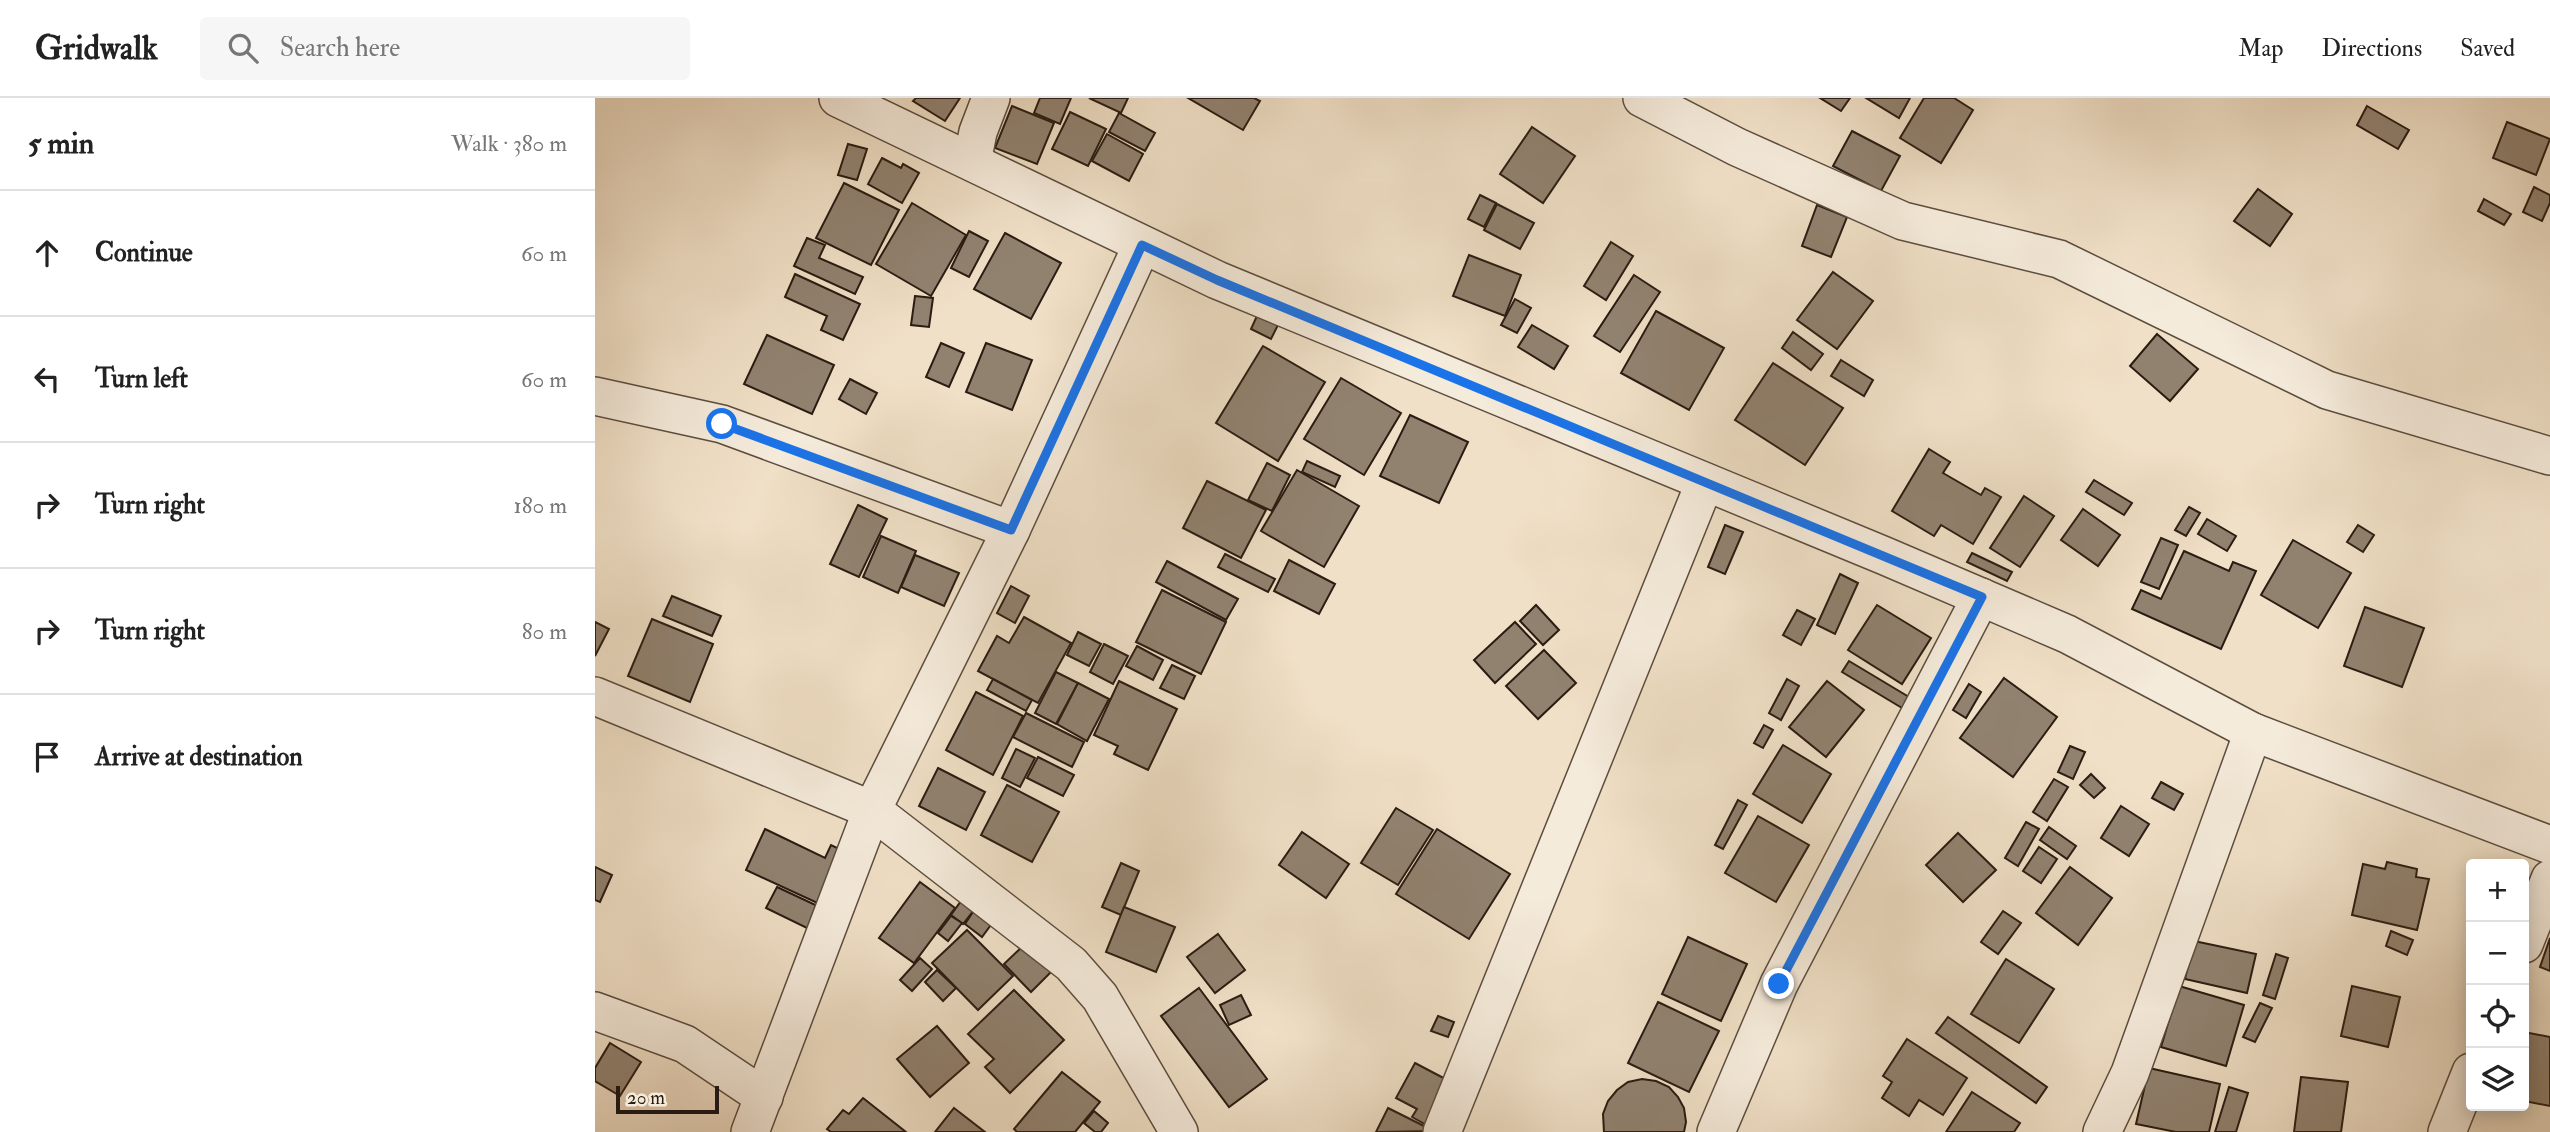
<!DOCTYPE html>
<meta charset="utf-8">
<style>
body{margin:0;font-family:"IM FELL Double Pica",serif;background:#f6f6f6;color:#222}
.controls{position:absolute;right:21px;bottom:21px;display:grid;overflow:hidden;border-radius:7px;box-shadow:0 4px 18px #0003}
.controls button{width:63px;height:63px;display:grid;place-items:center;padding:0;border:0;border-bottom:2px solid #e0e0e0;background:#fff;color:#222;font:35px sans-serif}
.scale{position:absolute;left:21px;bottom:18px;width:103px;box-sizing:border-box;padding-left:7px;border:4px solid #2a1c12;border-top:0;font-size:19px;line-height:24px;white-space:nowrap;color:#2a1c12;-webkit-text-stroke:5px #f5ebdb;paint-order:stroke}
.stop{position:absolute;width:21px;height:21px;margin:-16px;border:5px solid #1a73e8;border-radius:50%;background:#fff}
.stop.end{background:#1a73e8;border-color:#fff;box-shadow:0 2px 7px #0008}
.list{margin:0;padding:0;list-style:none}
h2{display:flex;justify-content:space-between;align-items:center;height:91px;margin:0;padding:0 28px;font-size:30px}
h2 small{font-size:23px;font-weight:400;color:#767676}
.list li{display:grid;grid-template-columns:46px 1fr auto;gap:21px;align-items:center;box-sizing:border-box;height:126px;padding:0 28px;border-top:2px solid #e0e0e0}
.list b{display:block;font-size:26px;white-space:nowrap}
.list em{font-size:23px;font-style:normal;color:#767676}
.icon{flex:none;width:38px;height:38px;fill:none;stroke:currentColor;stroke-width:2;stroke-linecap:round;stroke-linejoin:round}
.map{position:relative;flex:none;width:1955px;height:1034px;overflow:hidden}
header{display:flex;align-items:center;gap:42px;box-sizing:border-box;height:98px;padding:0 35px;background:#fff;border-bottom:2px solid #e0e0e0}
header strong{font-size:33px}
nav{display:flex;gap:38px;margin-inline-start:auto;font-size:24px}
.search{width:490px;height:63px;background:#f6f6f6;display:flex;align-items:center;gap:18px;box-sizing:border-box;padding:0 24px;border-radius:7px;color:#767676;font-size:26px}
main{display:flex}
aside{flex:1;background:#fff}
.map>svg:first-child{display:block}
</style>
<header>
<strong>Gridwalk</strong>
<div class="search"><svg class="icon" aria-label="search" viewBox="0 0 24 24"><circle cx="10" cy="10" r="6"/><path d="M15 15l6 6"/></svg>Search here</div>
<nav><a>Map</a><a>Directions</a><a>Saved</a></nav>
</header>
<main>
<aside>
<h2>5 min<small>Walk · 380 m</small></h2>
<ul class="list">
<li><svg class="icon" aria-label="ahead" viewBox="0 0 24 24"><path d="M12 20V5M6 11l6-6 6 6"/></svg><div><b>Continue</b></div><em>60 m</em></li>
<li><svg class="icon" aria-label="left" viewBox="0 0 24 24"><path d="M17 20v-9H6M10 6l-5 5 5 5"/></svg><div><b>Turn left</b></div><em>60 m</em></li>
<li><svg class="icon" aria-label="right" viewBox="0 0 24 24"><path d="M7 20v-9h11M14 6l5 5-5 5"/></svg><div><b>Turn right</b></div><em>180 m</em></li>
<li><svg class="icon" aria-label="right" viewBox="0 0 24 24"><path d="M7 20v-9h11M14 6l5 5-5 5"/></svg><div><b>Turn right</b></div><em>80 m</em></li>
<li><svg class="icon" aria-label="arrive" viewBox="0 0 24 24"><path d="M6 21V4h12l-3 4 3 4H6"/></svg><div><b>Arrive at destination</b></div></li>
</ul>
</aside>
<div class="map">
<svg width="1955" height="1034" viewBox="0 0 1955 1034">
<rect width="100%" height="100%" fill="#f0e0c7"/>
<filter id="stains"><feTurbulence type="fractalNoise" baseFrequency=".00286" numOctaves="4"/><feColorMatrix values="0 0 0 0 .2 0 0 0 0 .09 0 0 0 0 .02 0 0 0 .5 -.17"/></filter>
<radialGradient id="worn" r=".72"><stop offset=".6" stop-color="#630" stop-opacity="0"/><stop offset="1" stop-color="#630" stop-opacity=".3"/></radialGradient>
<!-- building -->
<g fill="#918270" stroke="#2a1c12" stroke-width="2">
<polygon points="321,0 365,0 350,23 318,3"/>
<polygon points="445,0 476,0 465,26 439,15"/>
<polygon points="494,0 533,0 526,15"/>
<polygon points="593,0 659,0 665,3 648,32"/>
<polygon points="1225,0 1255,0 1246,13"/>
<polygon points="1271,0 1315,0 1304,20"/>
<polygon points="1329,0 1359,0 1378,12 1346,65 1305,40"/>
<polygon points="417,8 459,25 442,66 400,50"/>
<polygon points="1772,8 1814,32 1803,51 1762,27"/>
<polygon points="475,14 511,31 493,68 457,51"/>
<polygon points="524,15 560,35 550,53 514,34"/>
<polygon points="1912,24 1955,41 1941,77 1898,60"/>
<polygon points="937,29 980,58 948,105 905,76"/>
<polygon points="1257,33 1305,58 1286,93 1238,68"/>
<polygon points="512,36 548,56 534,83 497,63"/>
<polygon points="253,46 272,51 262,82 243,77"/>
<polygon points="287,60 306,70 308,66 324,75 307,105 273,86"/>
<polygon points="249,85 304,112 276,167 221,140"/>
<polygon points="1939,89 1955,97 1955,105 1947,123 1928,114"/>
<polygon points="1663,91 1697,116 1675,148 1639,123"/>
<polygon points="885,97 901,105 889,129 873,121"/>
<polygon points="1889,101 1916,116 1909,127 1883,113"/>
<polygon points="317,105 371,137 336,198 281,166"/>
<polygon points="902,106 939,125 925,151 889,132"/>
<polygon points="1222,107 1252,119 1236,159 1207,148"/>
<polygon points="374,133 393,143 374,179 356,170"/>
<polygon points="410,135 466,165 436,221 379,191"/>
<polygon points="212,140 230,147 224,160 268,179 260,196 199,168"/>
<polygon points="1016,144 1038,158 1011,202 989,188"/>
<polygon points="874,157 926,177 910,218 858,198"/>
<polygon points="1238,174 1278,203 1242,251 1202,222"/>
<polygon points="200,176 265,206 248,242 226,232 232,218 190,199"/>
<polygon points="1039,177 1065,194 1025,254 999,238"/>
<polygon points="320,198 338,200 334,229 316,227"/>
<polygon points="920,201 936,210 922,235 906,227"/>
<polygon points="666,209 687,219 676,241 656,231"/>
<polygon points="1061,213 1129,250 1094,312 1026,275"/>
<polygon points="937,227 973,248 959,271 923,249"/>
<polygon points="1198,234 1228,256 1216,272 1187,250"/>
<polygon points="1562,236 1603,271 1575,303 1535,268"/>
<polygon points="172,237 239,267 217,316 149,286"/>
<polygon points="346,245 369,255 354,289 331,279"/>
<polygon points="391,245 437,262 417,312 371,294"/>
<polygon points="668,248 730,284 683,363 621,325"/>
<polygon points="1246,262 1278,282 1269,298 1236,278"/>
<polygon points="1178,265 1248,310 1210,367 1140,322"/>
<polygon points="746,280 806,315 769,377 709,341"/>
<polygon points="255,281 282,295 271,316 244,301"/>
<polygon points="815,317 873,344 844,405 785,378"/>
<polygon points="1334,351 1355,364 1348,375 1386,397 1390,390 1406,399 1378,446 1346,427 1339,438 1297,413"/>
<polygon points="712,363 745,378 740,389 707,374"/>
<polygon points="672,365 695,377 677,413 653,402"/>
<polygon points="702,372 764,408 729,469 666,433"/>
<polygon points="1499,382 1537,405 1529,417 1491,394"/>
<polygon points="612,383 671,412 646,460 588,430"/>
<polygon points="1429,398 1459,418 1425,469 1395,450"/>
<polygon points="263,407 292,421 264,479 235,466"/>
<polygon points="1594,409 1605,415 1591,438 1580,432"/>
<polygon points="1488,411 1525,437 1503,468 1466,442"/>
<polygon points="1612,421 1641,438 1632,453 1603,436"/>
<polygon points="1130,427 1148,434 1130,476 1113,469"/>
<polygon points="1763,427 1779,437 1768,454 1752,444"/>
<polygon points="286,438 321,453 303,495 268,479"/>
<polygon points="1566,440 1583,447 1564,491 1546,484"/>
<polygon points="1698,442 1756,475 1723,530 1666,497"/>
<polygon points="1589,453 1634,473 1638,464 1661,473 1626,551 1537,511 1546,492 1566,501"/>
<polygon points="1377,455 1417,474 1412,483 1372,464"/>
<polygon points="630,456 680,481 673,494 623,469"/>
<polygon points="320,457 364,475 349,508 306,489"/>
<polygon points="694,462 740,486 724,516 679,493"/>
<polygon points="572,463 643,501 631,522 561,484"/>
<polygon points="1245,476 1263,485 1240,536 1222,527"/>
<polygon points="416,488 434,498 420,525 402,515"/>
<polygon points="567,492 631,524 606,576 541,544"/>
<polygon points="77,498 126,518 117,538 68,518"/>
<polygon points="941,507 964,532 948,547 925,523"/>
<polygon points="1282,507 1336,540 1307,586 1253,552"/>
<polygon points="1770,509 1829,530 1807,589 1749,568"/>
<polygon points="1202,512 1220,521 1206,547 1188,537"/>
<polygon points="429,519 476,545 443,605 383,573 402,538 414,545"/>
<polygon points="57,521 118,546 95,604 33,578"/>
<polygon points="0,524 14,531 0,558"/>
<polygon points="920,524 941,546 900,585 879,562"/>
<polygon points="483,534 506,546 494,568 472,557"/>
<polygon points="509,546 533,558 518,586 495,574"/>
<polygon points="542,548 568,562 558,582 531,568"/>
<polygon points="949,552 981,585 943,621 911,588"/>
<polygon points="1254,563 1314,599 1307,610 1247,574"/>
<polygon points="577,567 600,578 589,601 565,590"/>
<polygon points="461,574 483,585 461,626 440,615"/>
<polygon points="1409,580 1462,619 1418,679 1365,640"/>
<polygon points="398,581 437,602 431,613 392,592"/>
<polygon points="1192,581 1204,588 1186,622 1174,615"/>
<polygon points="524,583 582,611 553,672 519,656 523,648 499,637"/>
<polygon points="1232,583 1269,612 1231,659 1194,629"/>
<polygon points="483,585 514,601 492,643 462,626"/>
<polygon points="1374,586 1386,594 1371,620 1358,612"/>
<polygon points="381,594 428,618 398,677 351,652"/>
<polygon points="431,615 489,644 477,669 418,639"/>
<polygon points="1169,627 1178,632 1168,650 1159,645"/>
<polygon points="1188,647 1236,676 1207,725 1158,696"/>
<polygon points="1475,648 1490,654 1478,681 1463,674"/>
<polygon points="421,651 440,660 425,689 407,680"/>
<polygon points="443,659 479,677 468,698 432,680"/>
<polygon points="343,670 390,694 371,732 324,708"/>
<polygon points="1496,676 1510,690 1499,700 1485,687"/>
<polygon points="1459,681 1473,689 1452,723 1438,714"/>
<polygon points="1566,684 1588,696 1579,712 1557,700"/>
<polygon points="412,687 464,714 437,764 386,737"/>
<polygon points="1143,702 1152,707 1128,751 1120,747"/>
<polygon points="1526,708 1554,726 1534,758 1506,740"/>
<polygon points="801,710 838,732 803,787 766,765"/>
<polygon points="1163,718 1214,747 1181,804 1130,775"/>
<polygon points="1431,724 1444,731 1423,768 1410,760"/>
<polygon points="1454,729 1481,748 1472,761 1445,742"/>
<polygon points="170,731 230,760 236,747 257,757 231,809 151,772"/>
<polygon points="842,731 915,776 874,841 801,796"/>
<polygon points="707,734 754,766 731,800 684,767"/>
<polygon points="1363,735 1401,772 1368,804 1331,767"/>
<polygon points="1444,749 1462,761 1446,785 1428,773"/>
<polygon points="1792,764 1822,771 1821,779 1834,781 1822,832 1757,817 1768,766 1790,771"/>
<polygon points="526,765 544,773 526,817 507,809"/>
<polygon points="0,769 17,777 5,804 0,802"/>
<polygon points="1475,769 1517,800 1483,847 1441,815"/>
<polygon points="325,784 360,810 319,865 284,840"/>
<polygon points="182,789 229,811 218,833 171,810"/>
<polygon points="366,803 379,812 368,826 356,817"/>
<polygon points="529,809 580,829 561,874 511,854"/>
<polygon points="380,811 398,824 387,839 370,826"/>
<polygon points="1408,813 1426,825 1403,856 1386,844"/>
<polygon points="356,818 367,825 353,843 343,835"/>
<polygon points="372,832 418,878 383,912 337,865"/>
<polygon points="1796,833 1818,842 1812,857 1791,848"/>
<polygon points="623,836 650,872 620,895 592,859"/>
<polygon points="1093,839 1152,866 1126,923 1067,896"/>
<polygon points="1955,840 1955,873 1945,869"/>
<polygon points="1599,843 1661,856 1652,895 1590,881"/>
<polygon points="430,846 457,873 436,894 409,866"/>
<polygon points="1681,856 1693,860 1680,901 1668,897"/>
<polygon points="325,860 337,871 317,893 305,882"/>
<polygon points="1411,861 1459,891 1424,945 1376,916"/>
<polygon points="342,872 361,890 348,903 330,884"/>
<polygon points="1584,888 1649,907 1631,968 1566,949"/>
<polygon points="1757,888 1805,899 1793,949 1746,938"/>
<polygon points="604,890 672,981 634,1009 566,918"/>
<polygon points="419,892 469,942 415,995 390,969 399,961 373,936"/>
<polygon points="646,897 656,917 634,927 625,907"/>
<polygon points="1063,904 1124,933 1094,994 1033,965"/>
<polygon points="1665,905 1677,910 1660,944 1648,939"/>
<polygon points="843,918 859,924 853,939 836,933"/>
<polygon points="1353,919 1452,989 1441,1005 1341,935"/>
<polygon points="342,928 374,965 335,999 302,961"/>
<polygon points="1929,934 1955,939 1955,1008 1929,1003"/>
<polygon points="1312,941 1372,980 1348,1017 1324,1002 1314,1018 1287,1000 1297,984 1288,978"/>
<polygon points="15,945 46,964 25,998 0,983 0,970"/>
<polygon points="820,965 858,985 835,1029 817,1019 822,1011 801,1000"/>
<polygon points="1554,970 1625,986 1614,1034 1581,1034 1541,1026"/>
<polygon points="467,974 505,1004 480,1034 422,1034 419,1031"/>
<polygon points="1706,979 1753,984 1746,1034 1699,1034"/>
<polygon points="1047,981 1061,983 1074,989 1083,999 1089,1010 1091,1024 1089,1034 1009,1034 1008,1016 1013,1003 1022,992 1033,984"/>
<polygon points="1634,989 1653,995 1641,1034 1620,1034"/>
<polygon points="1377,994 1425,1025 1419,1034 1351,1034"/>
<polygon points="268,1000 311,1034 236,1034 232,1031 248,1012 254,1016"/>
<polygon points="359,1010 390,1034 340,1034"/>
<polygon points="793,1010 839,1033 781,1034"/>
<polygon points="499,1013 513,1025 506,1034 500,1034 489,1025"/>
</g>
<g fill="none" stroke-linecap="round" stroke-linejoin="round">
<!-- street casing -->
<g stroke="#5c4d3f" stroke-width="40">
<g id="street">
<polyline points="243,0 622,182 1290,458 1472,536 1658,634 1955,747"/>
<polyline points="1047,0 1142,49 1308,123 1464,161 1732,292 1955,358"/>
<polyline points="377,64 383,34 396,0"/>
<polyline points="0,298 127,326 416,432"/>
<polyline points="0,598 277,712 476,866 505,899 584,1034"/>
<polyline points="1929,846 1955,781"/>
<polyline points="0,913 90,946 169,999"/>
<polyline points="155,1034 277,712 416,432 547,147"/>
<polyline points="847,1034 1110,384"/>
<polyline points="1121,1034 1184,886 1386,499"/>
<polyline points="1507,1034 1535,975 1658,634"/>
<polyline points="1852,1034 1876,974"/>
</g>
</g>
<!-- street -->
<use href="#street" stroke="#f5ebdb" stroke-width="37"/>
</g>
<g fill="none" stroke-linecap="round" stroke-linejoin="round">
<!-- route -->
<polyline stroke="#1a73e8" stroke-width="9" points="127,326 416,432 547,147 622,182 1387,499 1184,886"/>
</g>
<rect width="100%" height="100%" filter="url(#stains)"/>
<rect width="100%" height="100%" fill="url(#worn)"/>
</svg>
<div class="controls">
<button>+</button>
<button>−</button>
<button><svg class="icon" aria-label="locate" viewBox="0 0 24 24"><circle cx="12" cy="12" r="6"/><path d="M12 2v4M12 18v4M2 12h4M18 12h4"/></svg></button>
<button><svg class="icon" aria-label="layers" viewBox="0 0 24 24"><path d="M12 4l9 5-9 5-9-5zM3 14l9 5 9-5"/></svg></button>
</div>
<div class="scale">20 m</div>
<div class="stop" style="left:127px;top:326px"></div>
<div class="stop end" style="left:1184px;top:886px"></div>
</div>
</main>
